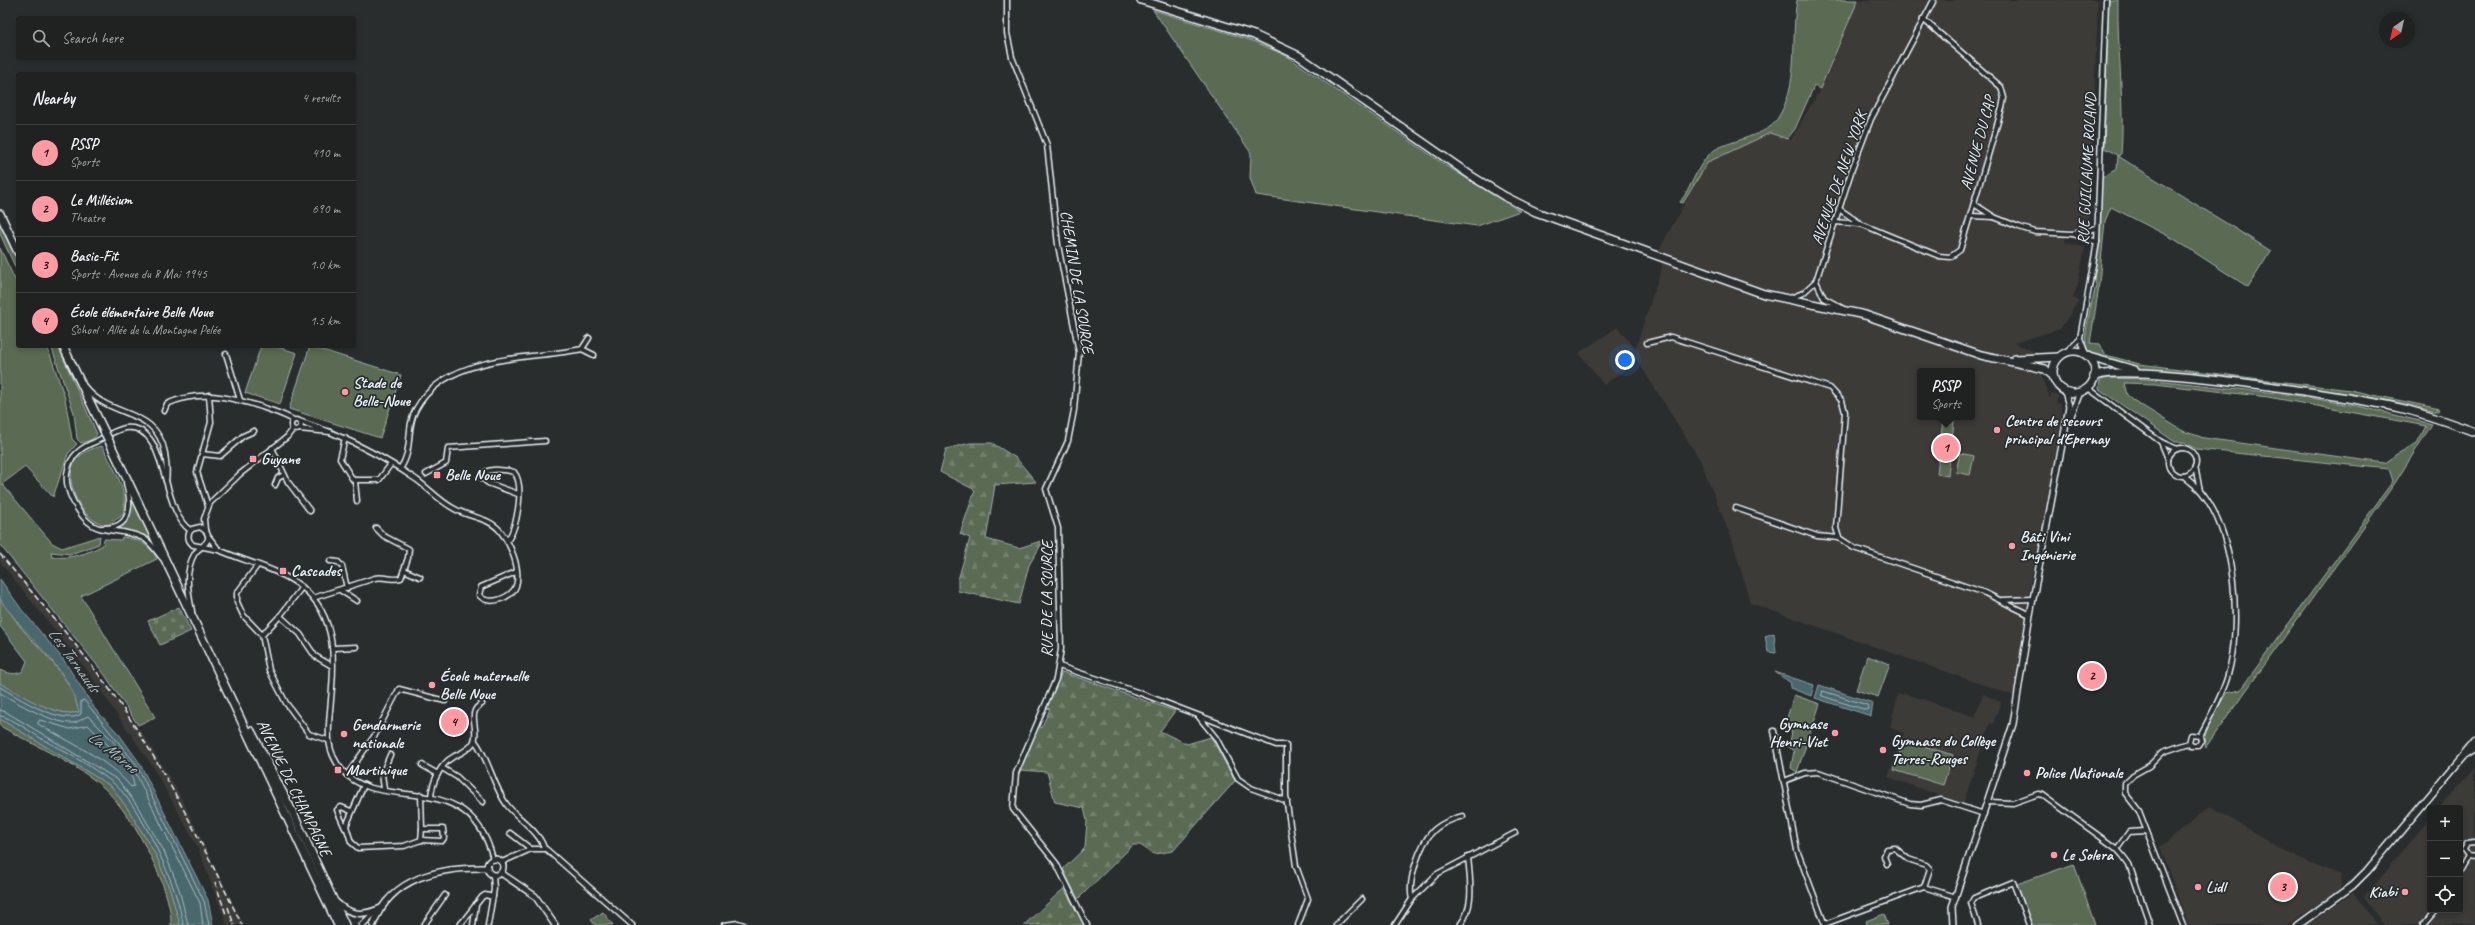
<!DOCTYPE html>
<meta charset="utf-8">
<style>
body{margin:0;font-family:Caveat,sans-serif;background:#2d2f2f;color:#f1f3f6}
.controls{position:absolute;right:12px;bottom:12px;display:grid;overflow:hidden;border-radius:4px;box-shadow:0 2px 6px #0003}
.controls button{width:36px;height:36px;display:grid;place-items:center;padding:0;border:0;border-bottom:1px solid #3d3f40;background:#202222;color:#f1f3f6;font:20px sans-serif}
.compass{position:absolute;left:2379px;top:12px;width:36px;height:36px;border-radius:50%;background:#202222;box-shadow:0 2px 6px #0003;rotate:214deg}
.you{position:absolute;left:1625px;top:360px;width:14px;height:14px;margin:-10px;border:3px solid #fff;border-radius:50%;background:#1a73e8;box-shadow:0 0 0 6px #1a73e833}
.badge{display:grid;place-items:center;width:26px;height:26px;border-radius:50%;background:#ff9aa2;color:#111;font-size:13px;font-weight:700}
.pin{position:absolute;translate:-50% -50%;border:2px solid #fff;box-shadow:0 1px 4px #0006}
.popup{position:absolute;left:1917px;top:368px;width:58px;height:52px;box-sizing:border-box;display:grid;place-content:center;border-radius:4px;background:#202222;filter:drop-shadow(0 1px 3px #0005);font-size:13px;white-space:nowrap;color:#a2a4a5}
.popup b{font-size:15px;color:#f1f3f6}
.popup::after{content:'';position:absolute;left:50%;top:100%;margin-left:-8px;border:8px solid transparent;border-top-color:#202222}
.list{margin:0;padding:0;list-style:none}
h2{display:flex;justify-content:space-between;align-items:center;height:52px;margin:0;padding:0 16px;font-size:17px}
h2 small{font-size:13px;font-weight:400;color:#a2a4a5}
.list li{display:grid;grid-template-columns:26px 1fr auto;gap:12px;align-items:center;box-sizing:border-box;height:56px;padding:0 16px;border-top:1px solid #3d3f40}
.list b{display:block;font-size:15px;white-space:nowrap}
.list p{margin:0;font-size:13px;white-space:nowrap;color:#a2a4a5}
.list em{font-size:13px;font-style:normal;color:#a2a4a5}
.icon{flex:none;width:22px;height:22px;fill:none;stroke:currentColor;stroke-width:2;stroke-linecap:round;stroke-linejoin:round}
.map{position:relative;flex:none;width:2475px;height:925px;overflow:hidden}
.search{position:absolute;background:#202222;box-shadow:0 2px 6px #0003;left:16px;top:16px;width:340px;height:44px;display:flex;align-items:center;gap:10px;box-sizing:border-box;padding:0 14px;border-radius:4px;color:#a2a4a5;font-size:15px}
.panel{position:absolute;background:#202222;box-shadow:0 2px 6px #0003;left:16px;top:72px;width:340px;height:276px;border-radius:4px}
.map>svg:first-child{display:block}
</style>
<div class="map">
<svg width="2475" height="925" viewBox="0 0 2475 925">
<defs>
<pattern id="forest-firs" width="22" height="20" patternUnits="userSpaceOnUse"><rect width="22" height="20" fill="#5a6a52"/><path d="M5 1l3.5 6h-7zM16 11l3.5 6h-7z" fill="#72806c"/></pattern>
<pattern id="cemetery-stones" width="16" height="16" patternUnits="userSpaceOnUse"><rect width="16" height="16" fill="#5a6a52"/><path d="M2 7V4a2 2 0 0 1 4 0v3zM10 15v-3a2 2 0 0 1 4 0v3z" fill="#72806c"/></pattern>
</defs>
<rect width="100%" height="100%" fill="#2a2d2e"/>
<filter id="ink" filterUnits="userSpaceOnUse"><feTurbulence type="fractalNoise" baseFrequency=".025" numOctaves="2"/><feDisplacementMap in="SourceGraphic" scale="8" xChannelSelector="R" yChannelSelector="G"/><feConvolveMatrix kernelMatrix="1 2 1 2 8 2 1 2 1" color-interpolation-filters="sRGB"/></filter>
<g filter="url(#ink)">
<!-- built -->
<g fill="#3d3a38" fill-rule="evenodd">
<path d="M1858,0H2098L2090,211L2087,224L2076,229H2066L2065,240L2066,243L2085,247L2078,284L2073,298L2079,300L2060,329L2014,343L2038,353L2043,381L2050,398L2051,393L2059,396L2056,403L2061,404V423L2048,500L2030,583L2015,696L1750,603L1733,542L1700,460L1637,360L1604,385L1579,353L1618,327L1635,350L1662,267L1659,250L1707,162L1770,133L1791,140L1826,79ZM1920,371H1972V417H1920Z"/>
<polygon points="0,551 88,659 146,739 178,792 244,925 227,925 197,846 153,767 86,669 0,562"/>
<polygon points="1904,693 1975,717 1983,694 2001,702 1993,724 1990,723 1963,804 1888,777 1904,733 1890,728 1898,694 1903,695"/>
<polygon points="2475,768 2475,925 2384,925 2364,898 2430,818 2430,910 2460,910 2460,808 2438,808"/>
<polygon points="2210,806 2288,853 2340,875 2341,888 2287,925 2188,925 2160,847"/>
<polygon points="2353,893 2376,925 2307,925"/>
</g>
<!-- green -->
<g fill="#5a6a52" stroke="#a1aea5" fill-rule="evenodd">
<path d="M1797,0H1858L1820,89L1814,86L1795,129L1787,139L1770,133L1708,162L1683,203L1680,202C1693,186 1698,160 1716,149C1731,141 1768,134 1776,121C1801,84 1790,41 1797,0Z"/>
<path d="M2109,0H2118C2117,52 2125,104 2121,155L2118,156L2271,251L2248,287L2174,239L2111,207L2105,221L2098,293L2090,343L2100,344L2106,355L2139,364L2350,390L2440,409L2439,411H2432C2388,398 2343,393 2298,387C2290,386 2282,382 2274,381C2242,377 2105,374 2088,352C2080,342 2093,300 2096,285L2094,279L2099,244L2102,177L2117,169L2118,155L2104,148Z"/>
<polygon points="1153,10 1250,40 1287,56 1445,165 1520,211 1477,226 1256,195 1250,178 1251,153"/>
<polygon points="0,224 18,261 18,273 0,234"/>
<path d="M0,248L18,286V346H47L65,398L72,439L77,444L68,454L53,497L25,467L2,484L52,543L62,548L100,536L99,544L70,554L51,552L52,557C70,559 87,554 103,545L104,539L121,540L122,537C137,539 150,544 157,559L81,596L155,717L138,725L105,675L0,545Z"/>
<path d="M51,346H58L97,434C94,440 88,441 81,443L77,439L74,413Z"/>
<polygon points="261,346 275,346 297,353 280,404 245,393"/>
<polygon points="310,346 401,375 380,438 289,409"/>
<path d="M2108,378L2146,379L2294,395L2362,407L2432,424L2395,483L2205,748C2200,734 2219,708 2226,693L2240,690L2393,481L2389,469L2196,449L2184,442H2175L2099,389L2100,380ZM2124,383L2155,384L2268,397L2426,426L2417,443L2397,454L2384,463L2204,438L2183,431L2133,400L2127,395Z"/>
<polygon points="1943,419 1954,421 1948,476 1937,474"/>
<path d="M102,446C113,468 129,489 123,515L108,525C84,524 63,485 74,463C80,453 92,448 102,446Z"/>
<polygon points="1960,453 1974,456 1970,475 1956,472"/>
<path d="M132,498L133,499L153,543L113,530C127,521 132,514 132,498Z"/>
<path d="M0,598C10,612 19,626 30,638C51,660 72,681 79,712C56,719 19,694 0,683V670C8,673 15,676 23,671L27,661L0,626Z"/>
<polygon points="1867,656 1890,664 1878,697 1856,690"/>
<polygon points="1794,695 1820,704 1797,772 1791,768 1794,751 1789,747 1792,732 1784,728"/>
<path d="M0,719L111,786L128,809L156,855L171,892L180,925H171C173,887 128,805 97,782C68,760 32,744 0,726Z"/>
<polygon points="1904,740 1953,755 1943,785 1894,770"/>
<polygon points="2074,864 2095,925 2032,925 2017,884"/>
<polygon points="603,912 613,925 595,925 591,920"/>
<polygon points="1884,914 1888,925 1867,925 1866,921"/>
</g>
<!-- forest -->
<g fill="url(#forest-firs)" stroke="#a1aea5">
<polygon points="970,443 992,443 1016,458 1036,482 995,485 986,539 1019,548 1044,540 1029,565 1019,604 958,591 958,580 970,538 960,534 975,490 940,472 946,449"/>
<polygon points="1062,672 1175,711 1160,731 1187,744 1211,737 1235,781 1173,851 1154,854 1140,845 1133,845 1078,899 1063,869 1085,848 1087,821 1084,808 1055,802 1047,772 1020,770 1037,726 1041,728 1050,709 1046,708"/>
<polygon points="1064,889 1085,925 1024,925 1060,892"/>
</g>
<!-- cemetery -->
<polygon fill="url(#cemetery-stones)" stroke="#a1aea5" points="179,607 191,631 160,645 148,621"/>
<!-- water -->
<g fill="#4a676d" stroke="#899ea5">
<path d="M0,579L22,610L63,659L95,709L119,734L139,762L208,900L213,925H180L171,892L156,855L128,809L111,786L0,719V683C18,693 58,719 79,712C70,671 36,646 12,615C8,610 1,603 0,597C0,592 0,585 0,579Z"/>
<polygon points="1774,633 1776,653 1768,652 1765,636"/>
<polygon points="1775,672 1814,685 1811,696 1790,688 1791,683"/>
<polygon points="1819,685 1873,703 1871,716 1815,698"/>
</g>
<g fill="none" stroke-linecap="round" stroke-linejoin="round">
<!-- shore -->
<g stroke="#a9bac0" stroke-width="1">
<path d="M0,687C17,697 63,727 81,714V701L84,700L136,764L204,901L209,925"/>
<polygon points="1823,691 1867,705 1868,709 1866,710 1822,696"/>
<path d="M0,693C16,702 53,724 72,723C78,723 83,718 88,716L112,740L132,766L200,903L203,925"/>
<polyline points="0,710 6,712 118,780 136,804 164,851 179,889 188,925"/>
<path d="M0,716C11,717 32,733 42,739C66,752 91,766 112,782C140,803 180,891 183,925"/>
<path d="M40,720L70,729L88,725C102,739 132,766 134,786L131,787C108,759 69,742 38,724Z"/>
</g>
<!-- minor casing -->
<g stroke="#e8f1f8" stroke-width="7">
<g id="minor">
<polyline points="1007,0 1007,33 1012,57 1047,145 1058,245 1079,352 1074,410 1068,441 1046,489 1058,528 1061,649 1056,679 1016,773 1013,809 1056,863 1087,925"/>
<polyline points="1974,204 1994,217 2019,227 2035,232 2073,234 2097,242"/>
<polyline points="1839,209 1861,224 1939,256 1950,257 1960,250 2002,108 2004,98 2001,87 1923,19"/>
<polyline points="1971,216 1994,217"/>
<polyline points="1835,222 1860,224"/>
<polyline points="2073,234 2097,228"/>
<polyline points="1816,281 1852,169 1871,119 1934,0"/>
<polyline points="1790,298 1803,293 1816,281 1824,298 1842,308"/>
<polyline points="2080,338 2097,242 2106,0"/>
<polyline points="1647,343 1671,337 1830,388 1842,401 1845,412 1836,528 1839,538 1854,548 1985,593 2030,615"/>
<polyline points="582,349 594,355"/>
<polyline points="2067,351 2080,338 2086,354"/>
<polyline points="226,354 240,400"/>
<path d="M85,387C111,420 156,406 165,453C166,462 168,471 166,481"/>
<polyline points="2088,388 2161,442 2177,449"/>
<path d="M164,411L167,404C199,389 230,397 262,407C272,411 284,414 293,420"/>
<circle cx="296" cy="425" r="5"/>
<polyline points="299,429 330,432 299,421"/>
<path d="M330,432C360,445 390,461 417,480C429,489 440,501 453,508C469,518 490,517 501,532C511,545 521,569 516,586C512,598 488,607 479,595L481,587L516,572"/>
<polyline points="345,438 340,459 353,480 379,480 391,464"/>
<polyline points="2161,442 2168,459"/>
<polyline points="272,448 288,482 310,511"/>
<circle cx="2182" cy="462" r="14"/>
<polyline points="202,454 220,456 243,436 254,431"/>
<polyline points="2195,467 2200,490"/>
<path d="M400,469C414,449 405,429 416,409C447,353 530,360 582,349L589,338"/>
<polyline points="426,474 446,463 448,448 545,441"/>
<path d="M2184,476C2189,481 2195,485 2200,490C2236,533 2242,624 2228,675C2222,697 2210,716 2200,736L2191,735L2189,743"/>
<polyline points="355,481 357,501"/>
<polyline points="275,485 278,478 284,475"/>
<polyline points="208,506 197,472 211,422 209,395"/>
<polyline points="1736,508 1817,536 1839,538"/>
<path d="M102,528C132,529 132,505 126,483"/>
<polyline points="205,530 204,519 210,503 240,474 287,437 293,429"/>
<path d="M507,541C517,529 525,485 514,472C507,470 490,468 484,473L483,479L488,483L518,494"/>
<path d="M219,550C246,562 279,569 302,587C340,618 334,667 330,711C328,734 326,751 342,770C379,815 470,765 493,859"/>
<path d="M162,558C156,551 151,542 143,538C111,523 94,542 73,501C68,491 65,479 68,469C71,455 82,447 95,442C104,437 115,430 125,428C169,422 160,510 190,530"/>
<polyline points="330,561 338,562 342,566 347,588"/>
<polyline points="257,566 237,593 237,602 243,615 262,635 269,670 286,703 309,734 328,740"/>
<polyline points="404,570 420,577"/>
<polyline points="340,590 357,601"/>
<path d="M313,598L375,578C384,576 393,581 401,578L408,558L409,549L384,536L376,528"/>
<polyline points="2002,600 2033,599"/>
<path d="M192,611C188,592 184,571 195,553C199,548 206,545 208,539C209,533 205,530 200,527L192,529C187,534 187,540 193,545L219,550L208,536"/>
<polyline points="280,616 300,634 315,656 332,666"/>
<polyline points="262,635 280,616 302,587"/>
<polyline points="333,648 356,647"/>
<polyline points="1059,666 1140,693 1276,745 1286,745 1286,797 1296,866 1308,899 1298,925"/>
<polyline points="1199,717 1216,738 1238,779 1251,788 1287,801"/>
<polyline points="1774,731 1797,850 1825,925"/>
<path d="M475,741C489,759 493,786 507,805C517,818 540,832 544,848"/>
<polyline points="422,765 438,774"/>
<polyline points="442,768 457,777 483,802"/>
<polyline points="347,775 375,735 399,689 445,701"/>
<polyline points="1784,781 1805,773 1818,772 1910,804 1921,805 1941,800 1984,814"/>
<polyline points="364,785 346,826 351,842 358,848 404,846 421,840 422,829 421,795"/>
<polyline points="384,789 382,774 390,755"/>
<path d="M431,797C432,783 440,764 453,757C460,753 468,751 473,743C481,731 465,712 482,704"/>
<polyline points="1989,802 2013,803 2038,794 2043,795 2117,849 2123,856 2129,864 2150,925"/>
<polyline points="345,828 337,810 341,807 351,811"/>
<polyline points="510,833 531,849"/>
<polyline points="421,840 442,841 444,838 443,829 422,829"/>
<polyline points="2475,842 2467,843 2464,850 2468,856 2475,857"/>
<polyline points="2117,849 2129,832 2146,831"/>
<polyline points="502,862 531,849 546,849 632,925"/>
<polyline points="1887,864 1884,856 1887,849 1895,848 1908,859 1926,865 1930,869 1924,887"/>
<polyline points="2460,870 2468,856"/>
<path d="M1412,899C1407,881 1420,844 1433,831C1440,824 1454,818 1463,816"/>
<polyline points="1825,924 1924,887 1956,897"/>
<polyline points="424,925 445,895"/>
<polyline points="460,925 482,897 485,895 493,897"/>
<polyline points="473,925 476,904"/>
<polyline points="488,925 494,889 493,875"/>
<polyline points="724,925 738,923 744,925"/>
<polyline points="1336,925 1362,899"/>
<polyline points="1395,925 1412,899 1437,874 1515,833"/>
<path d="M1460,925C1475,907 1470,879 1468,857"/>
<polyline points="1978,925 1971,903 1974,898 2013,882 2029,925"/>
<polyline points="2183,925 2139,811 2125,793 2125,783 2133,775 2149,766 2163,752 2189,743 2192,746 2198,746 2201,741 2200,736"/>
<polyline points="2423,925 2436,910"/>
</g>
</g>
<!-- tertiary casing -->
<g stroke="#e8f1f8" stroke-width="8">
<g id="tertiary">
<polyline points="2069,421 2080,392"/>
<circle cx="495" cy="867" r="8"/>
<polyline points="501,873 535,896 555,925"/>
<path d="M336,902C351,916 363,916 381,908"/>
<polyline points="362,925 374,913"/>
<path d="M373,925C391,876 441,867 487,868"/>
<polyline points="1953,925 1952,907 2013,724 2030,615 2065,429 2069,406 2065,392"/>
</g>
</g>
<!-- secondary casing -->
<g stroke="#e8f1f8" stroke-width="9">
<g id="secondary">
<polyline points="2466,755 2475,749"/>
<polyline points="2298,925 2353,885 2367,871 2475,742"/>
</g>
</g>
<!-- primary casing -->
<g stroke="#e8f1f8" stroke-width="10">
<g id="primary">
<polyline points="1141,0 1254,35 1299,56 1473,177 1504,196 1536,212 1764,294 1865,315 1981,355 2045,369 2052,375"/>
<polyline points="0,214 18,252"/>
<polyline points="63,346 105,433"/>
<circle cx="2074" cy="372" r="21"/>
<polyline points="2089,357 2135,370"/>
<polyline points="2015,359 2059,357"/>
<path d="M2094,377C2120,360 2358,398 2400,408C2426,414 2450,423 2475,432"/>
<polyline points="108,439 338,925"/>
<polyline points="251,731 292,811 345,925"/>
</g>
</g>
<!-- minor -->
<use href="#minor" stroke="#2a2d2e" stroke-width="4"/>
<!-- tertiary -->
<use href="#tertiary" stroke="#2a2d2e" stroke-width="5"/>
<!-- secondary -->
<use href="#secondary" stroke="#2a2d2e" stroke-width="6"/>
<!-- primary -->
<use href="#primary" stroke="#2a2d2e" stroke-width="7"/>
<!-- rail -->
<g stroke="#e8f1f8" stroke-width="1.5" stroke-dasharray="6 3" stroke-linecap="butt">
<path d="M0,554C42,605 87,655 124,710C170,778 206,852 242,925"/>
<polyline points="215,882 226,914"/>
<polyline points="228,907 234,925"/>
</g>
<!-- primary-bridge casing -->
<g stroke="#e8f1f8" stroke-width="10" stroke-linecap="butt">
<polyline id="primary-bridge" points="105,433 108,439"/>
</g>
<!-- primary-bridge -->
<use href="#primary-bridge" stroke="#2a2d2e" stroke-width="7"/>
</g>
</g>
<!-- markers -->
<g fill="#ff9aa2" stroke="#2a2d2e" stroke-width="1.5">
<circle cx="345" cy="392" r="4"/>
<circle cx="1997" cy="430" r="4"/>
<rect x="249" y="455" width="8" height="8" rx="2"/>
<rect x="433" y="471" width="8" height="8" rx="2"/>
<circle cx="2012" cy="546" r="4"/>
<rect x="279" y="567" width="8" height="8" rx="2"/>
<circle cx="432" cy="685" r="4"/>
<circle cx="1835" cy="733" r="4"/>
<circle cx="344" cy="734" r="4"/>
<circle cx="1883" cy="750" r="4"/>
<rect x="334" y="766" width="8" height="8" rx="2"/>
<circle cx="2027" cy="773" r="4"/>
<circle cx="2054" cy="855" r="4"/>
<circle cx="2198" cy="887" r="4"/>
<circle cx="2405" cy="892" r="4"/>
</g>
<g text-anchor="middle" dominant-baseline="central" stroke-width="3.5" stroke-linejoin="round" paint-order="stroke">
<!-- street labels -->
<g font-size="16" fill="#e8f1f8" stroke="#2a2d2e">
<text transform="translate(1978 143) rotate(-75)">AVENUE DU CAP</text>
<text transform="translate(2087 169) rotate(-87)">RUE GUILLAUME ROLAND</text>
<text transform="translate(1839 178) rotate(-71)">AVENUE DE NEW YORK</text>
<text transform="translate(1077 282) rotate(81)">CHEMIN DE LA SOURCE</text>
<text transform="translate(1047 599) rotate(-90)">RUE DE LA SOURCE</text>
<text transform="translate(294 788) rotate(64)">AVENUE DE CHAMPAGNE</text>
</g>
<!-- poi labels -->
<g font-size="16" font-weight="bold" fill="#e8f1f8" stroke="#2a2d2e" text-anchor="start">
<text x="353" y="383">Stade de<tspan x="353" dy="18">Belle-Noue</tspan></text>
<text x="2005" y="421">Centre de secours<tspan x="2005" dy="18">principal d'Epernay</tspan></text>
<text x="261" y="459">Guyane</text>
<text x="445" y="475">Belle Noue</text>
<text x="2020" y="537">Bâti Vini<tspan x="2020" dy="18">Ingénierie</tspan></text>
<text x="291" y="571">Cascades</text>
<text x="440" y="676">École maternelle<tspan x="440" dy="18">Belle Noue</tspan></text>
<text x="1827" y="724" text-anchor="end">Gymnase<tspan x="1827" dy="18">Henri-Viet</tspan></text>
<text x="352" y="725">Gendarmerie<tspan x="352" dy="18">nationale</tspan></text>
<text x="1891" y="741">Gymnase du Collège<tspan x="1891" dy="18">Terres-Rouges</tspan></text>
<text x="346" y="770">Martinique</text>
<text x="2035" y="773">Police Nationale</text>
<text x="2062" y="855">Le Solera</text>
<text x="2206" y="887">Lidl</text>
<text x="2397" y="892" text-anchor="end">Kiabi</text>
</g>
<!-- water labels -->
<g font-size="17" font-style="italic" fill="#a9bac0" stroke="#2a2d2e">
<text transform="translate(74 660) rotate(54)">Les Tarnauds</text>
<text transform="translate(113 752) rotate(38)">La Marne</text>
</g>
</g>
</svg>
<div class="controls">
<button>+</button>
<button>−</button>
<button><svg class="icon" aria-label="locate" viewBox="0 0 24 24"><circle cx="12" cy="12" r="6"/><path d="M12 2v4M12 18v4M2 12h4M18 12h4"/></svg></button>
</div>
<svg class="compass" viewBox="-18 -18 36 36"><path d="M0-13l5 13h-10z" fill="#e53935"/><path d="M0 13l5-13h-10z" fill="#a2a4a5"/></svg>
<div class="you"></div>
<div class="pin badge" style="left:1946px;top:448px">1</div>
<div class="popup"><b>PSSP</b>Sports</div>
<div class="pin badge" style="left:2092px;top:676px">2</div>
<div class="pin badge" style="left:2283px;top:887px">3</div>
<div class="pin badge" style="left:454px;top:722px">4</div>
<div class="search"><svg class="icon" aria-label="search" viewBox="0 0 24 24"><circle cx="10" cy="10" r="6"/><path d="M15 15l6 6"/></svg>Search here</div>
<section class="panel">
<h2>Nearby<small>4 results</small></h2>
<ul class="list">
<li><span class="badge">1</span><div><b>PSSP</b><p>Sports</p></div><em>410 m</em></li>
<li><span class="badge">2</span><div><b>Le Millésium</b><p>Theatre</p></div><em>690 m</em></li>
<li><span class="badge">3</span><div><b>Basic-Fit</b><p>Sports · Avenue du 8 Mai 1945</p></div><em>1.0 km</em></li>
<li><span class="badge">4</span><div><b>École élémentaire Belle Noue</b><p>School · Allée de la Montagne Pelée</p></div><em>1.5 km</em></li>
</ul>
</section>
</div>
